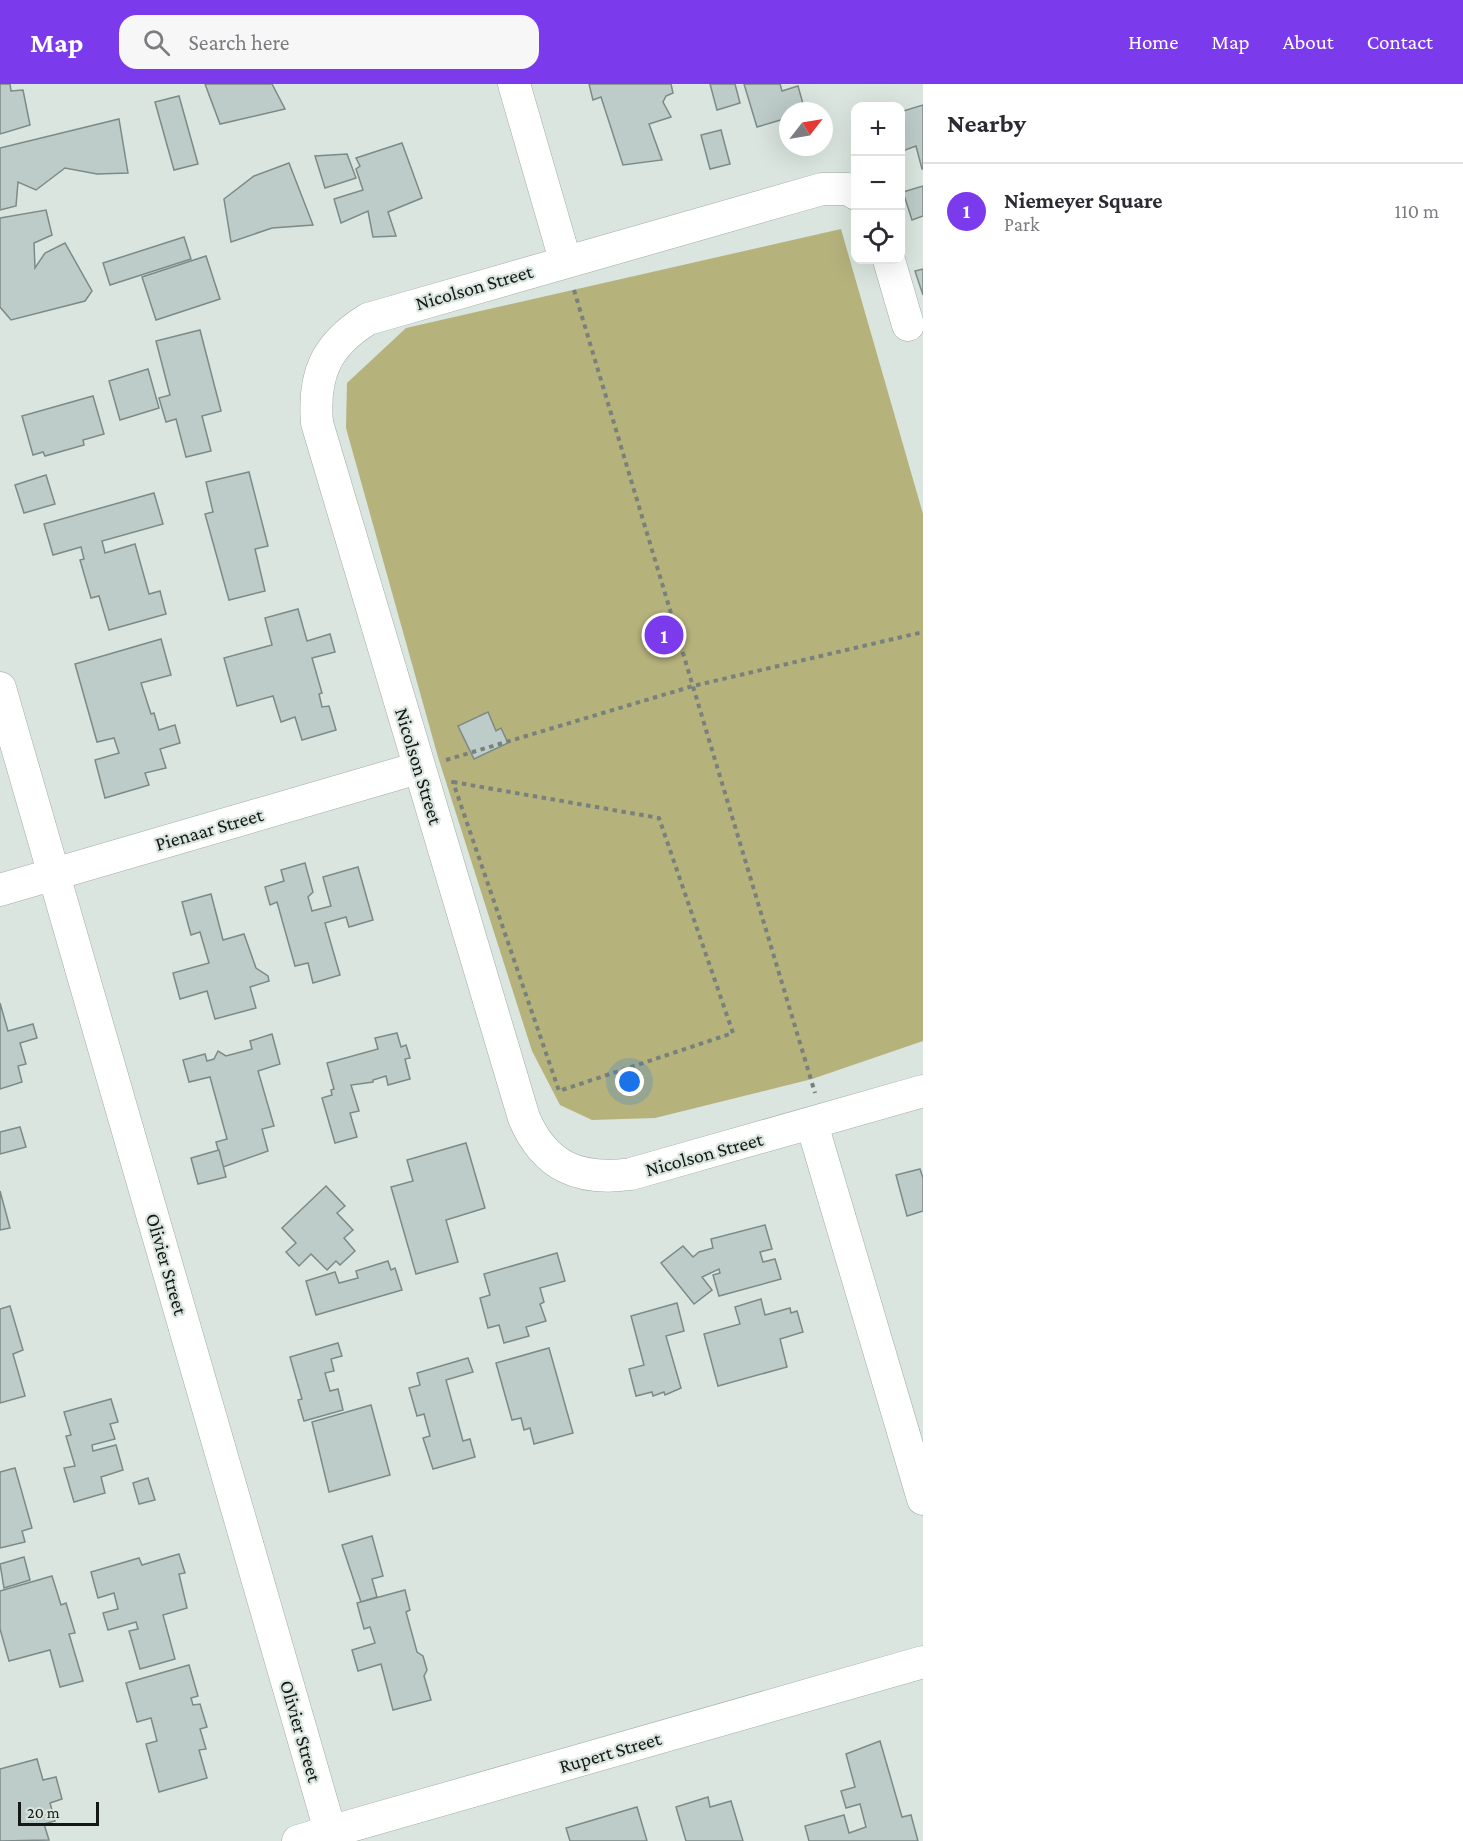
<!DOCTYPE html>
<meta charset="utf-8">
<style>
body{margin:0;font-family:"Crimson Pro",serif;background:#f7f7f7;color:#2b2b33}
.controls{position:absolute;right:18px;top:18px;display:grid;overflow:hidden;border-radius:12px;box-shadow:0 6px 24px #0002}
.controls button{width:54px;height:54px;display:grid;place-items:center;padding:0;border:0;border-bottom:2px solid #e1e1e2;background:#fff;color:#2b2b33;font:30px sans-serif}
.compass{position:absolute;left:779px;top:18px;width:54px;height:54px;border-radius:50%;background:#fff;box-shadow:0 6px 24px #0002;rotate:59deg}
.scale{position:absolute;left:18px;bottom:15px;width:81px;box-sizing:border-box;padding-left:6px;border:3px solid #151916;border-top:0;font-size:16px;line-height:21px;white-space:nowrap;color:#151916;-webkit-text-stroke:4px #d9e5de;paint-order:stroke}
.you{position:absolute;left:630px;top:998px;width:21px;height:21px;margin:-15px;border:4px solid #fff;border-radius:50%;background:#1a73e8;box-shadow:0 0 0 9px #1a73e833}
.badge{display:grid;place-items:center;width:39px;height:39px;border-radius:50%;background:#7c3aed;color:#fff;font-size:20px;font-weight:700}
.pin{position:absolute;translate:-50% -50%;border:3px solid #fff;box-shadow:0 2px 6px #0006}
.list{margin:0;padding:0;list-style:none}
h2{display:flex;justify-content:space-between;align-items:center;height:78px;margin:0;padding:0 24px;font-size:26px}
h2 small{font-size:20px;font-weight:400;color:#7c7c81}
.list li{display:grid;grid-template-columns:39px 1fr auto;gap:18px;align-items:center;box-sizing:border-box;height:96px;padding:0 24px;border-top:2px solid #e1e1e2}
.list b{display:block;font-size:22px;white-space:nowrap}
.list p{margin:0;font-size:20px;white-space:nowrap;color:#7c7c81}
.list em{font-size:20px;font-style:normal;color:#7c7c81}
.icon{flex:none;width:33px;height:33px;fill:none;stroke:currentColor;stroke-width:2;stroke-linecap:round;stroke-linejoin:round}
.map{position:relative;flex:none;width:923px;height:1757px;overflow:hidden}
header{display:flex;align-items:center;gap:36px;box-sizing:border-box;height:84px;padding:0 30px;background:#7c3aed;color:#fff}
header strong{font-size:28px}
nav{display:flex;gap:33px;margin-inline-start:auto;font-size:21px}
.search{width:420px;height:54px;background:#f7f7f7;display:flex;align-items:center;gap:15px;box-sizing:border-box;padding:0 21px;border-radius:18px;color:#7c7c81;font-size:22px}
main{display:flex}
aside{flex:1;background:#fff}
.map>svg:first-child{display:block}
</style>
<header>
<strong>Map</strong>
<div class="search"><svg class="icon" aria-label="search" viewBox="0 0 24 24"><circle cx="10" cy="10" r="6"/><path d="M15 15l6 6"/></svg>Search here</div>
<nav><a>Home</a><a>Map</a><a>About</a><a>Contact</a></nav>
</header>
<main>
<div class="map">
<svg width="923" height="1757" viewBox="0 0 923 1757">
<rect width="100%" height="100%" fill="#d9e5de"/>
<!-- park -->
<polygon fill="#b6b27c" points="841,145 923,430 923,957 812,995 655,1034 592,1036 560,1021 532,967 438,673 346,344 347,299 406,244"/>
<!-- building -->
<g fill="#bdccc9" stroke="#7c8a88" stroke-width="1.5">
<polygon points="0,0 10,0 11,7 23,6 30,41 0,50"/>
<polygon points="205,0 272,0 285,25 220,40"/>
<polygon points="589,0 671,0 673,9 666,12 663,18 671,33 649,40 662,76 623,81 601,13 593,16"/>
<polygon points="710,0 735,0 740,19 717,26"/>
<polygon points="744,0 780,0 782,7 798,2 805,27 788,27 788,49 784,35 757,43"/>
<polygon points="179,12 198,80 174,86 155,18"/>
<polygon points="923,21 923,85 922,85 916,62 900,68 900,28"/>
<polygon points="119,35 128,89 97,90 65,84 36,106 18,98 16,122 0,126 0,64"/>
<polygon points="721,46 730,80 710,85 701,51"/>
<polygon points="402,59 422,114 388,128 396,152 373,153 368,127 341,139 334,115 363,106 356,85 360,82 356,74"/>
<polygon points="347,70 356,94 325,104 315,72"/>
<polygon points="289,79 313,141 272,144 231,158 224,115 254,92"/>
<polygon points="923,102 923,132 912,136 903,108"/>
<polygon points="46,126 52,151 34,159 35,184 45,169 65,159 92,207 85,217 11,236 0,223 0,134"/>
<polygon points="184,153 191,175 110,201 103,179"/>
<polygon points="206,172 220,215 156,236 142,193"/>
<polygon points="923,185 923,211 915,187"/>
<polygon points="200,246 221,327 202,332 211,367 186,373 176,335 166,338 159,314 170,311 156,257"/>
<polygon points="148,285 159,324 120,336 109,297"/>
<polygon points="93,312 104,350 83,356 84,361 45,372 43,368 33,371 22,332"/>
<polygon points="249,388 268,462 255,465 265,507 229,516 205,430 213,428 206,398"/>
<polygon points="46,391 55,420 24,429 15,401"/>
<polygon points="154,409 163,440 102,457 105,469 135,460 149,510 160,507 166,530 109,546 99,512 91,514 80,476 84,475 81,463 53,471 44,440"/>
<polygon points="298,525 307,557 330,550 335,568 312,574 322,609 319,610 322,623 329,622 336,646 302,656 295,633 281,638 273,612 237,622 224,574 272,561 265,534"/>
<polygon points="161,555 171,591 141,599 151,630 154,629 159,646 175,641 180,659 160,665 166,684 145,689 149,701 105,714 95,676 119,669 114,654 97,658 75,580"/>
<polygon points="488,628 496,647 501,644 508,659 474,675 458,642"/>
<polygon points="305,779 313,808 308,813 312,827 331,822 323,793 358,783 373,836 349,843 346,833 325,839 340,891 313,899 308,879 295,882 277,818 270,821 265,803 284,797 281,786"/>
<polygon points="211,810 223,856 244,850 256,884 268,892 269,897 250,903 256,924 215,935 207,907 180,915 173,889 209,879 200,848 191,851 182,818"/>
<polygon points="0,919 8,947 33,940 37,954 20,959 26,980 18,982 22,998 0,1005"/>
<polygon points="397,949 401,963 406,961 410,974 405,975 410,995 388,1001 386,992 373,996 373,998 351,1001 359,1027 350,1029 357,1053 335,1059 322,1014 332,1011 331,1006 334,1005 327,979 378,965 375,954"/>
<polygon points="272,950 280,980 258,987 274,1042 262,1045 268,1067 223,1083 216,1058 227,1055 210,993 189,998 183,976 205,970 207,977 214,975 218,967 226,972 252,965 250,957"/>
<polygon points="20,1043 26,1063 0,1070 0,1048"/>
<polygon points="466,1059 485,1124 446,1136 458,1178 416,1190 391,1103 413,1097 407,1076"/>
<polygon points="219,1066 226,1093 198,1100 191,1074"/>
<polygon points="920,1085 923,1094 923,1127 907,1132 896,1091"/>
<polygon points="326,1102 345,1122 337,1129 353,1146 344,1154 355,1167 340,1181 336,1177 327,1186 311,1170 299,1182 286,1168 296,1159 282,1144"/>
<polygon points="0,1107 10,1144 0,1146"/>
<polygon points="765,1141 772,1165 760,1168 763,1178 775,1175 781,1195 719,1212 713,1191 720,1189 719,1185 702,1193 712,1206 694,1220 661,1179 683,1162 693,1173 699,1168 713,1164 711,1155"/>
<polygon points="557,1169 565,1197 540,1204 544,1218 540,1220 546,1237 526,1243 529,1252 504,1259 499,1241 488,1244 480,1214 490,1211 484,1190"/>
<polygon points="388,1177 391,1186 395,1184 402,1206 316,1231 306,1197 335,1188 339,1199 358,1194 356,1187"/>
<polygon points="761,1215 765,1231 790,1224 791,1229 797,1227 803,1248 780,1255 787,1283 718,1302 704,1250 740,1240 735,1223"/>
<polygon points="677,1219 684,1247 666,1252 681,1304 665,1311 664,1308 653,1312 652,1308 636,1312 629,1285 644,1281 631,1232"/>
<polygon points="10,1222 23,1266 13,1270 25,1312 0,1319 0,1225"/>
<polygon points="338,1259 342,1272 331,1275 334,1287 325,1289 330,1307 338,1305 343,1326 304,1337 298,1316 302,1315 290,1273"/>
<polygon points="549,1264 573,1349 534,1360 530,1344 524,1346 521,1334 512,1336 496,1279"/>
<polygon points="468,1274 473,1288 446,1296 463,1357 470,1355 475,1373 433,1385 423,1354 430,1352 424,1330 417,1332 409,1304 420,1301 417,1289"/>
<polygon points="111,1315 118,1338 110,1340 115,1355 92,1361 93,1367 116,1361 123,1386 101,1393 105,1409 74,1418 64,1384 75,1382 66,1352 71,1351 64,1328"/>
<polygon points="371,1321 390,1391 329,1408 312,1338"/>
<polygon points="15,1384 32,1444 22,1447 25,1458 0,1464 0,1388"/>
<polygon points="148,1394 155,1416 139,1420 133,1399"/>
<polygon points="372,1452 383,1492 372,1495 377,1513 361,1518 342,1461"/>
<polygon points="179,1470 185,1489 179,1490 187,1524 163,1531 175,1575 140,1585 129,1547 138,1545 136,1538 108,1546 103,1529 118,1525 114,1509 98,1514 91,1488 139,1474 142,1481"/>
<polygon points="24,1473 30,1496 4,1504 0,1480"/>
<polygon points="52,1492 61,1521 66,1519 75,1549 69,1550 83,1597 60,1603 50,1566 9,1577 0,1545 0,1507"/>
<polygon points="405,1506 410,1526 406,1528 417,1568 423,1572 427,1586 424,1592 431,1616 393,1626 381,1580 358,1587 352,1566 375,1559 370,1543 364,1545 357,1519"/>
<polygon points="189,1581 198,1612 191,1614 193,1621 200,1620 207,1643 200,1645 206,1665 199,1666 207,1694 159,1708 146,1660 157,1657 151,1634 137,1638 126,1599"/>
<polygon points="880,1657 902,1733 911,1731 918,1757 809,1757 805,1742 844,1731 849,1749 866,1743 860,1720 846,1724 841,1707 855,1703 846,1670"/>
<polygon points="37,1675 43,1696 56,1693 62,1715 50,1719 55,1737 44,1740 49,1756 0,1757 0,1685"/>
<polygon points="708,1713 710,1723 731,1717 743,1757 686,1757 676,1723"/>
<polygon points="637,1723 647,1757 570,1757 566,1744"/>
</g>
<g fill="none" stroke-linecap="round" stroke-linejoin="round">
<!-- street casing -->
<g stroke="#a1aca5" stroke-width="33">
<g id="street">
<polyline points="514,0 565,176"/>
<path d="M856,110L848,105H822L368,235C326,261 313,290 317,339L524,1034C545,1083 579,1097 631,1090L923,1007"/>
<polyline points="889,176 908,241"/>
<polyline points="0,604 333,1757"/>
<polyline points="0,806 418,684"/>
<polyline points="812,1040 923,1415"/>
<polyline points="298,1757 923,1578"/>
</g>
</g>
<!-- path -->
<g stroke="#79817c" stroke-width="4" stroke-dasharray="4.5 4.5" stroke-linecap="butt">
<polyline points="574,206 815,1009"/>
<polyline points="446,676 693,602 923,548"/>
<polygon points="453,698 659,734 733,949 559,1007"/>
</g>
<!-- street -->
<use href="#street" stroke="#fff" stroke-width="32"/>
</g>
<g text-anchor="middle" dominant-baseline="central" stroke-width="4.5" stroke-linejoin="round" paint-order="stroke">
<!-- street labels -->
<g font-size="20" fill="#151916" stroke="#d9e5de">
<text transform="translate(474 203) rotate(-16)">Nicolson Street</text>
<text transform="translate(419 682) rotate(73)">Nicolson Street</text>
<text transform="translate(209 745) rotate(-16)">Pienaar Street</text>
<text transform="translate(704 1070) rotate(-15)">Nicolson Street</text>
<text transform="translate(167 1180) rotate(74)">Olivier Street</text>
<text transform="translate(301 1647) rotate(74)">Olivier Street</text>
<text transform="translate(610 1668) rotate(-16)">Rupert Street</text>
</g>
</g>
</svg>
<div class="controls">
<button>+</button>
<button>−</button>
<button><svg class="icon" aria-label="locate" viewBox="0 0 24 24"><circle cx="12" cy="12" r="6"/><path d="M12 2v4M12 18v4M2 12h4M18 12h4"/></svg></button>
</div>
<svg class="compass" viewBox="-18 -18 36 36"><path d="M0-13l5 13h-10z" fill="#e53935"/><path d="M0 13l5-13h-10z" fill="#7c7c81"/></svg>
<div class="scale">20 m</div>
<div class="you"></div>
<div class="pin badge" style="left:664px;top:551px">1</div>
</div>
<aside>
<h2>Nearby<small></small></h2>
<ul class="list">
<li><span class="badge">1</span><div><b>Niemeyer Square</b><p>Park</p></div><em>110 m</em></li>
</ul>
</aside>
</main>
